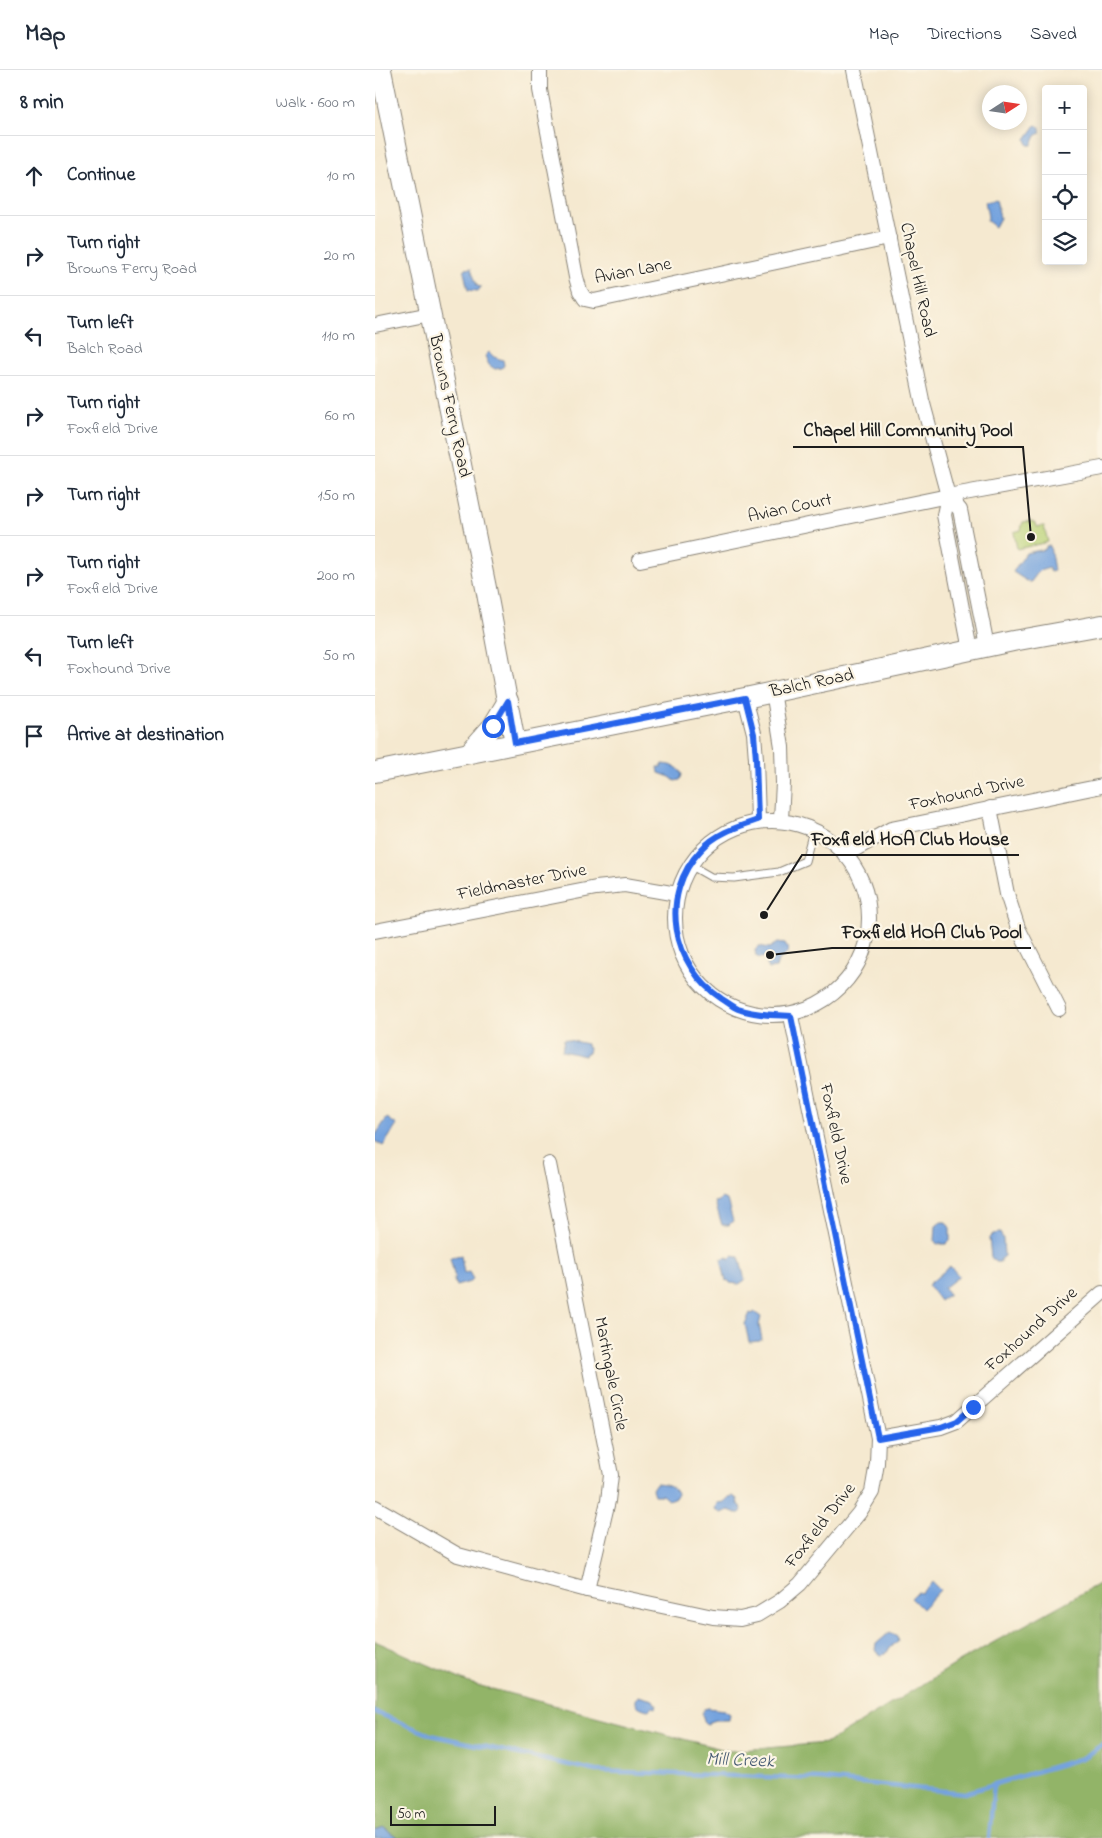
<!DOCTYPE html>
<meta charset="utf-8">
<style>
body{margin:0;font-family:"Indie Flower",sans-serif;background:#f2f2f3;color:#1f2937}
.controls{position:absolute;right:15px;top:15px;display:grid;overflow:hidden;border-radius:5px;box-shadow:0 2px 12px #0003}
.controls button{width:45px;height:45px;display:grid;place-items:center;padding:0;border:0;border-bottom:1px solid #e0e1e3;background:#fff;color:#1f2937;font:25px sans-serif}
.compass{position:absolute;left:607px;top:15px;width:45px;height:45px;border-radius:50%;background:#fff;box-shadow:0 2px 12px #0003;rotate:78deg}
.scale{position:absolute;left:15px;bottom:12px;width:106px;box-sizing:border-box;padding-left:5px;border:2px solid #1c1c1c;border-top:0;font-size:14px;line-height:18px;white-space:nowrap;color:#1c1c1c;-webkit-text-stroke:4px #fcf5e5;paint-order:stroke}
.stop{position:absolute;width:15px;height:15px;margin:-11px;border:4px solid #2563eb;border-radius:50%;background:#fff}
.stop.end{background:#2563eb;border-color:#fff;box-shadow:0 1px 5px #0008}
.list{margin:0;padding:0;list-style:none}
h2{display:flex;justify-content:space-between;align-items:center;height:65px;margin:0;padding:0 20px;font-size:21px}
h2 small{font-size:16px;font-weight:400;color:#747a83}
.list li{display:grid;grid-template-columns:32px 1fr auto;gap:15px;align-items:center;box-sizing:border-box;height:80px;padding:0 20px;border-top:1px solid #e0e1e3}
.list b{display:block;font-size:19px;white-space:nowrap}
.list p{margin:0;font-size:16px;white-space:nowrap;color:#747a83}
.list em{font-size:16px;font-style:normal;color:#747a83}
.icon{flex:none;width:28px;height:28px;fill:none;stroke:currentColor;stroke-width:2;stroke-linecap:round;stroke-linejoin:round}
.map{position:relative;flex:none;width:727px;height:1768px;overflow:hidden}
header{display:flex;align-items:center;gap:30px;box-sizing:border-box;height:70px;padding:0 25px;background:#fff;border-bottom:1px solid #e0e1e3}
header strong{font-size:24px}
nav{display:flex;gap:28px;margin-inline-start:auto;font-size:18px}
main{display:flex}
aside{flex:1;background:#fff}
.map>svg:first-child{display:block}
</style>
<header>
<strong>Map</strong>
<nav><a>Map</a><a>Directions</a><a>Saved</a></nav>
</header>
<main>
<aside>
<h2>8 min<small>Walk · 600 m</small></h2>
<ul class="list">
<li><svg class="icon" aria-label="ahead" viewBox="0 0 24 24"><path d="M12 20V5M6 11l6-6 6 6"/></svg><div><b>Continue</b></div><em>10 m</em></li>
<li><svg class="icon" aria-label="right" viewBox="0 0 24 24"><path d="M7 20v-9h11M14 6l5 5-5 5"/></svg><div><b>Turn right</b><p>Browns Ferry Road</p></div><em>20 m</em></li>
<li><svg class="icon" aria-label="left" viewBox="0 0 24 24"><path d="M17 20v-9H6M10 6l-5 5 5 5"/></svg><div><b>Turn left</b><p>Balch Road</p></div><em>110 m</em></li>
<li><svg class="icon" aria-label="right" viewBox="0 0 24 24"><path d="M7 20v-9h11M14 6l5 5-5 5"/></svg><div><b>Turn right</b><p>Foxfield Drive</p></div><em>60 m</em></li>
<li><svg class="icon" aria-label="right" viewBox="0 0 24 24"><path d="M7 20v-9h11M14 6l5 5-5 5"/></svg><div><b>Turn right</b></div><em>150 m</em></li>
<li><svg class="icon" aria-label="right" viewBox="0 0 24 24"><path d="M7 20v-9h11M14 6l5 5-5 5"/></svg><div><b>Turn right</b><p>Foxfield Drive</p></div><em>200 m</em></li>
<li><svg class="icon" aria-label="left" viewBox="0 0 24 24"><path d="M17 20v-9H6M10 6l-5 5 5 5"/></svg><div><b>Turn left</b><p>Foxhound Drive</p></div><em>50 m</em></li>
<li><svg class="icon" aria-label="arrive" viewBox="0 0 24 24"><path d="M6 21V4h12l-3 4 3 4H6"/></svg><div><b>Arrive at destination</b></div></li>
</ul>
</aside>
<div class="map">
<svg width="727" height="1768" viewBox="0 0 727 1768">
<rect width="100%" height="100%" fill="#fcf5e5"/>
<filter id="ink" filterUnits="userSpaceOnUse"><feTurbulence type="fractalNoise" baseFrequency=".02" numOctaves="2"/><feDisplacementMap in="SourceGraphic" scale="10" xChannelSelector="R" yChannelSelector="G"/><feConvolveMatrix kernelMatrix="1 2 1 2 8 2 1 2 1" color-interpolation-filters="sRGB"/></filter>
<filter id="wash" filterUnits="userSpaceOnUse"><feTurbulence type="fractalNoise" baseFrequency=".0096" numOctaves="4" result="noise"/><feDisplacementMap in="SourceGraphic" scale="20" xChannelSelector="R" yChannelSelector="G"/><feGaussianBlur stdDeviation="1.12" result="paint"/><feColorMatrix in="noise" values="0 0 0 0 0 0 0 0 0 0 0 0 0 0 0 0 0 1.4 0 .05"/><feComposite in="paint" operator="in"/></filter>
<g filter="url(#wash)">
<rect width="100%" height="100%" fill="#f5e9d0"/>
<!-- green -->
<polygon fill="#b9d277" stroke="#6a774a" points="656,451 661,453 662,457 669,456 673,472 642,479 639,462 646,460 648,452"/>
<!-- forest -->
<polygon fill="#92b468" stroke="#576842" points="727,1512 727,1768 24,1768 9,1758 0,1761 0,1571 94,1613 354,1681 452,1673 594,1586"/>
<!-- water -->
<g fill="#75a3de" stroke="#48607d">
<polygon points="661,55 664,56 666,62 661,66 657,75 653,75 651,69"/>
<polygon points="621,129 625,148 620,157 611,150 613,147 610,131"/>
<polygon points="96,198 102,216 106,217 103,221 93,220 89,202 90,199"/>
<polygon points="114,282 119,287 128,290 129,295 127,298 120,299 114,295 110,286"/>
<polygon points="671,476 675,476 679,501 675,502 674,498 664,501 655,513 638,502 651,483 671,479"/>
<path d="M288,694C297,695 304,696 307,705L305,710L300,711L295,707L284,703L283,697H286Z"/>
<path d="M402,873L410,874L413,879C412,887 407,886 403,891L401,898L394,899L392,896V887L384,888L381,886L380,880L384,876L394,878Z"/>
<polygon points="189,969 212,974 212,977 214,978 213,983 211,983 210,986 187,981"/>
<polygon points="12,1048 22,1055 8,1076 0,1071 0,1066"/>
<polygon points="346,1128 352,1130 358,1151 354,1155 347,1155 340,1132 344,1131"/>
<polygon points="566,1152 571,1152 575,1158 575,1170 571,1174 562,1174 560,1171 561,1156"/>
<polygon points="625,1163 628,1169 629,1186 625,1189 625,1192 620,1192 616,1187 614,1168 618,1164"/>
<polygon points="86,1186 89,1203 94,1202 98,1209 95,1212 81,1216 78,1209 80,1208 75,1188"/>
<polygon points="358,1186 364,1187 370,1210 364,1214 355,1213 353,1210 351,1211 346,1189 353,1187 353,1189"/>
<polygon points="575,1196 584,1206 569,1218 574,1224 565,1231 553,1215"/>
<polygon points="379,1242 386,1247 384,1255 387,1269 385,1271 374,1272 370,1254 375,1243 378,1244"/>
<path d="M281,1413C290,1414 298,1414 302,1423L301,1427L293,1430L287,1425H279L277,1419Z"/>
<polygon points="358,1426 362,1429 363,1434 366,1436 367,1441 365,1443 361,1443 354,1440 346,1443 340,1439 342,1433 349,1432 354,1427"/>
<polygon points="557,1512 565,1520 547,1539 536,1528 542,1522 546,1523"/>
<polygon points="515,1562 522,1566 523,1572 515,1577 511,1584 506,1585 500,1580 501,1574"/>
<path d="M263,1626L278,1630L280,1634H282L281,1638L278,1637L273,1640C265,1638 257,1635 263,1626Z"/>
<polygon points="333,1638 349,1640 355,1644 354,1650 340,1650 334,1652 333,1654 330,1653 327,1644 329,1639"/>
<polygon points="9,1758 24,1768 0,1768 0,1761"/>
</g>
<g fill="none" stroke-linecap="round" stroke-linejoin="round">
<!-- stream -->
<g stroke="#75a3de" stroke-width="4.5">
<polyline points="0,1642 56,1665 222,1701 445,1709 590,1723 707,1688 727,1675"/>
<polyline points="614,1768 619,1714"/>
</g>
</g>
</g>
<g filter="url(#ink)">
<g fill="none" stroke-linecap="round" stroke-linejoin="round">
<!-- lane casing -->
<g stroke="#888276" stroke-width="9">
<polyline id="lane" points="315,795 336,807 359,808 404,802 430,791 438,761"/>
</g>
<!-- street casing -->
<g stroke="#888276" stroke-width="16">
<g id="street">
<polyline points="165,0 165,20 201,207 205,221 210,229 219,231 514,168"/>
<polyline points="479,0 547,330 573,426 585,440 612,576"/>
<polyline points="0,255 55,244"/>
<polyline points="573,426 569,445 595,580"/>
<polyline points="265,490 573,426 727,398"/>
<polyline points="398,621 407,677 408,713 406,749"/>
<polyline points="370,628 379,663 381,689 383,750"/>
<polyline points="615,738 632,824 643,858 684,939"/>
<circle cx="397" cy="848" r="97"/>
<polyline points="470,785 516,759 727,716"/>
<polyline points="0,861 221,818 250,815 302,824"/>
<polyline points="174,1094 236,1405 233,1431 212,1520"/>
<polyline points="503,1368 566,1357 582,1351 727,1223"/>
<polyline points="0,1437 83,1485 212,1520 338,1547 365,1549 382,1545 405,1531 425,1514 484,1443 497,1422 502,1393 503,1368 416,946"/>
</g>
</g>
<!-- secondary casing -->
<g stroke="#888276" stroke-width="22">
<g id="secondary">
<polyline points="6,0 111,518 140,673"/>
<polyline points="95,682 118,656 133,631"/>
<polyline points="0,702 370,628 638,571 727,555"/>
</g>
</g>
<!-- lane -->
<use href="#lane" stroke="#fff" stroke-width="7"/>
<!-- street -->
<use href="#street" stroke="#fff" stroke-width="14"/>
<!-- secondary -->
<use href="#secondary" stroke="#fff" stroke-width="20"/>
</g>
</g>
<g fill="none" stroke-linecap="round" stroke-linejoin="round" filter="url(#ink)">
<!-- route -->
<path stroke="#2563eb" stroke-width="6" d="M118,656L133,631L140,673L370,628L379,664L381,689L383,750C362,757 341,763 326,780C283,825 297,896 347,929C352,932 358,937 363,939C380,945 399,945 416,946L503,1368L566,1357L582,1351L598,1337"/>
</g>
<g text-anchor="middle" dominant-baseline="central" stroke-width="4.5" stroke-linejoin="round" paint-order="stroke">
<!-- street labels -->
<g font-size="18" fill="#1c1c1c" stroke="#fcf5e5">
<text transform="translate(258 202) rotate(-11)">Avian Lane</text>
<text transform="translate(542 210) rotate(78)">Chapel Hill Road</text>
<text transform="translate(74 336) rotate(78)">Browns Ferry Road</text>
<text transform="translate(415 439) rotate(-12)">Avian Court</text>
<text transform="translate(437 614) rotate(-12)">Balch Road</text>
<text transform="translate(592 724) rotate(-12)">Foxhound Drive</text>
<text transform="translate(147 813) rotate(-11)">Fieldmaster Drive</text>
<text transform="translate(460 1064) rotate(78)">Foxfield Drive</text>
<text transform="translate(657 1260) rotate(-42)">Foxhound Drive</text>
<text transform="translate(235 1304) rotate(79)">Martingale Circle</text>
<text transform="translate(446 1456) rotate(-52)">Foxfield Drive</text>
</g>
<!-- water labels -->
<g font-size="19" font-style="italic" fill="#445973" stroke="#fcf5e5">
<text transform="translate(365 1691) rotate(2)">Mill Creek</text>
</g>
</g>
<!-- callouts -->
<path fill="none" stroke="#1c1c1c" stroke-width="2" d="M656 467L648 377H418M389 845L427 785H644M395 885L457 878H656"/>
<g fill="#1c1c1c" stroke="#fcf5e5" stroke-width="2">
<circle cx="656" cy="467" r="5"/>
<circle cx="389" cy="845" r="5"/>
<circle cx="395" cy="885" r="5"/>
</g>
<g font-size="19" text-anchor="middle" font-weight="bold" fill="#1c1c1c" stroke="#fcf5e5" stroke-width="4.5" stroke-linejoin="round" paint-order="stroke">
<text x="533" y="366">Chapel Hill Community Pool</text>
<text x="535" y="775">Foxfield HOA Club House</text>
<text x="557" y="868">Foxfield HOA Club Pool</text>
</g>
</svg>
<div class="controls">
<button>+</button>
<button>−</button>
<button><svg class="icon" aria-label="locate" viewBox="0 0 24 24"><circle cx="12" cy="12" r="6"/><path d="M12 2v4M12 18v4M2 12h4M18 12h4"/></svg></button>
<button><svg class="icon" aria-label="layers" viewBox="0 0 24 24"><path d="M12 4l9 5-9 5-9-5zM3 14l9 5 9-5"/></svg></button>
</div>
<svg class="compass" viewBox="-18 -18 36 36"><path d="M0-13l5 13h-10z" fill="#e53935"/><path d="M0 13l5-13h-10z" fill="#747a83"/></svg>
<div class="scale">50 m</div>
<div class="stop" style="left:118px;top:656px"></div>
<div class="stop end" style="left:598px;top:1337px"></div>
</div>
</main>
